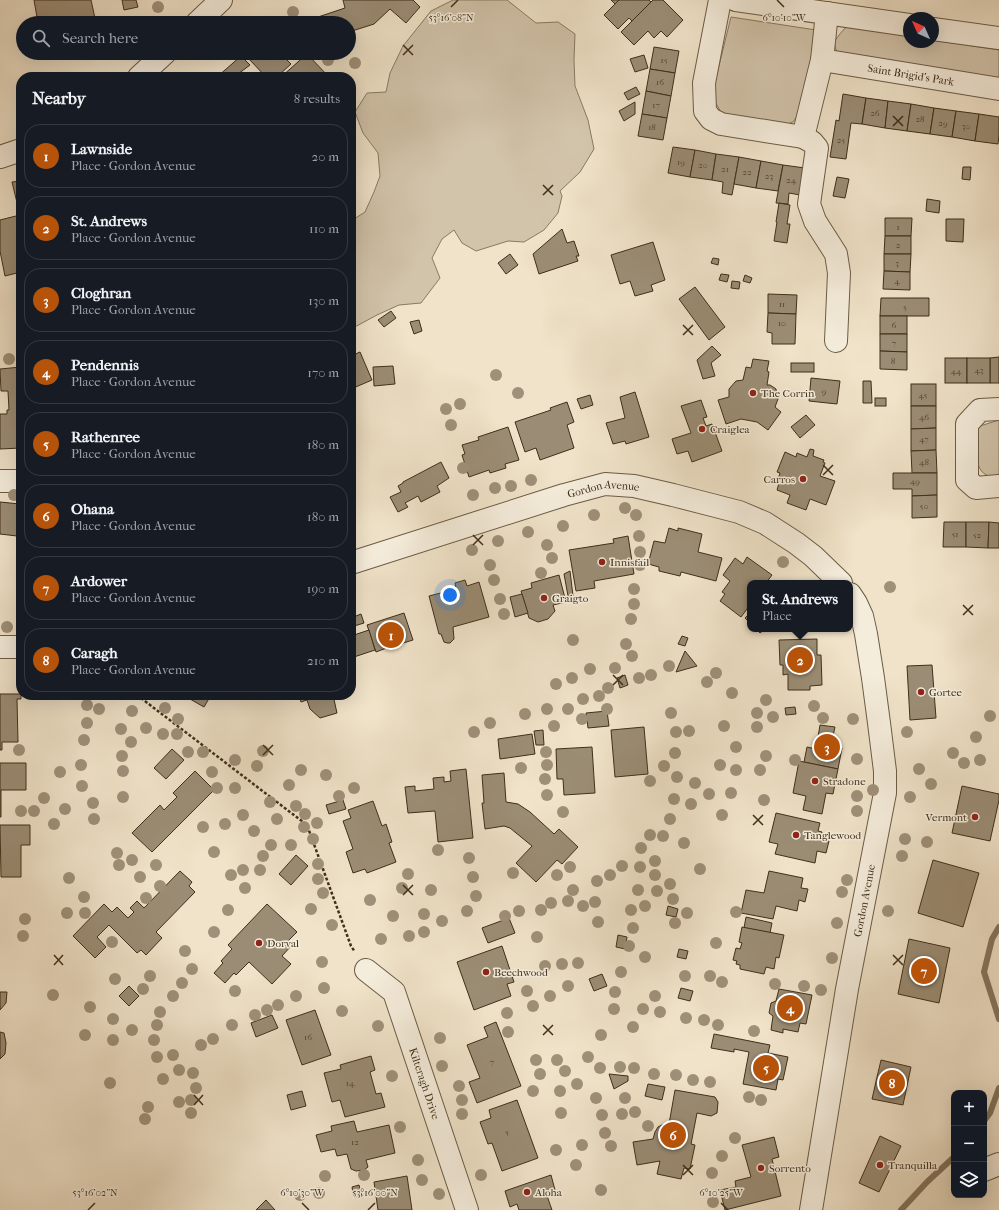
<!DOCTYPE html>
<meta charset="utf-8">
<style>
body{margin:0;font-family:"IM FELL French Canon",serif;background:#20242c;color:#f1f3f6}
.controls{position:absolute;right:12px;bottom:12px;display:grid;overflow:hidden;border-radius:8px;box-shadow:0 4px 16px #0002}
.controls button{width:36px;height:36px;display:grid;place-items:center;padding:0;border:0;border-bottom:1px solid #363941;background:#171b24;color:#f1f3f6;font:20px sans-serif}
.compass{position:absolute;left:903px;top:12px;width:36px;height:36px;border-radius:50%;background:#171b24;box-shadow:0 4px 16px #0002;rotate:315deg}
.you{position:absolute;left:450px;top:595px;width:14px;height:14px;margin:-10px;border:3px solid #fff;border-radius:50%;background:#1a73e8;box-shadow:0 0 0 6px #1a73e833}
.badge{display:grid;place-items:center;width:26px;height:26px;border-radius:50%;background:#b45309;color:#fff;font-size:13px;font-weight:700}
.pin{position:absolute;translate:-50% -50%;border:2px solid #fff;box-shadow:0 1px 4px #0006}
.popup{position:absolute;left:747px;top:580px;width:106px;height:52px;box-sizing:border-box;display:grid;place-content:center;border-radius:8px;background:#171b24;filter:drop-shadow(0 1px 3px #0005);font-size:13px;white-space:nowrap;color:#9ea1a6}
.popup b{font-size:15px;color:#f1f3f6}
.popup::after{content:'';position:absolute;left:50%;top:100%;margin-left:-8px;border:8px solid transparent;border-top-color:#171b24}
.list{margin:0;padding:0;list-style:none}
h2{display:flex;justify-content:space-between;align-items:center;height:52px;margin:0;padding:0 16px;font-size:17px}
h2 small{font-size:13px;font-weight:400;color:#9ea1a6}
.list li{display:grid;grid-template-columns:26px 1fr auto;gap:12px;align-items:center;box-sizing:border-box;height:64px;margin:0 8px 8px;padding:0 8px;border:1px solid #363941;border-radius:16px}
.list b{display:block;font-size:15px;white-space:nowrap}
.list p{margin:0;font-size:13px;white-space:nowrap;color:#9ea1a6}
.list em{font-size:13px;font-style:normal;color:#9ea1a6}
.icon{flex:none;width:22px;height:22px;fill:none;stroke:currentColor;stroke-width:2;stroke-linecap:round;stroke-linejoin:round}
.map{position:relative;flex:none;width:999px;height:1210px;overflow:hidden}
.search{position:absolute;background:#171b24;box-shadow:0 4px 16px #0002;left:16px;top:16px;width:340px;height:44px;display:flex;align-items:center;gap:10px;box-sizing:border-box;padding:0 14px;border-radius:22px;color:#9ea1a6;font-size:15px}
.panel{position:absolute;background:#171b24;box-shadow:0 4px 16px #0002;left:16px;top:72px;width:340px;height:628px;border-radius:16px}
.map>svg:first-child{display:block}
</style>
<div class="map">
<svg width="999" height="1210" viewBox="0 0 999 1210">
<rect width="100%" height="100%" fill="#f0e3c9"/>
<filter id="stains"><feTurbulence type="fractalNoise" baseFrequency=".005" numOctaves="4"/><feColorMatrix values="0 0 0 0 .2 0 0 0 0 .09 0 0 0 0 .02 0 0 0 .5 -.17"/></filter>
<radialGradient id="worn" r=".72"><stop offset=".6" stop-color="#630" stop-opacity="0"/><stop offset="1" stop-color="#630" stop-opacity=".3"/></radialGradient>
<!-- green -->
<g fill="#d2c4ab" stroke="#887a63">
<polygon points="453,0 507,0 536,23 558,22 575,34 574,60 575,86 588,120 594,149 580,172 560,191 562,196 558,213 544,230 524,242 508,241 476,251 462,243 454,230 442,239 432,258 440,278 421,303 399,305 377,315 351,329 351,221 365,212 374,192 380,176 378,153 363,133 355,112 367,93 386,92 390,73 403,46 431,11"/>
<polygon points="731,17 816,30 802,109 793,122 776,128 735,121 721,112 714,100 714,86"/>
<polygon points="846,27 909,36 909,42 933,42 933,40 999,50 999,84 841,58 836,50 834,42 839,35"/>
<path d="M999,420V477C996,477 992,477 989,476C972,471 977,444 977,430L980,426Z"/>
</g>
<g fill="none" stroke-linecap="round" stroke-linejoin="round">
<!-- stream -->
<g stroke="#857660" stroke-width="6">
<polyline points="999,927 992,939 984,972 999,1019"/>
<polyline points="984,1121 990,1113 999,1088"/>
<polyline points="901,1210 927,1182 954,1157"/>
</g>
</g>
<!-- building -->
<g fill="#9b8d75" stroke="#3f2f1b">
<polygon points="34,0 91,0 96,23 38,23"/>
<polygon points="122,0 136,0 138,7 124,10"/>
<polygon points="343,0 413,0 420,7 406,23 390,9 374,24 349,32 349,23 317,23 315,18 345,8"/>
<polygon points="611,0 619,0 615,4"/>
<polygon points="619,0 649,0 651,2 632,21 629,18 618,29 604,15"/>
<polygon points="653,0 663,0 683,20 667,37 661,31 654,38 648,31 634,45 621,32"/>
<polygon points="654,47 679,51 675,73 650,69"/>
<polygon points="256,53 260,53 262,55 265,53 280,53 291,64 279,75 276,73 272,77 266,77 249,59"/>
<polygon points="307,54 329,77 281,77"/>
<polygon points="644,55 648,68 635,72 630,59"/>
<polygon points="241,56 250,65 234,77 217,77"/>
<polygon points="650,69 675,73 671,96 646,91"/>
<polygon points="636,87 640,94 628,100 624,93"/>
<polygon points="646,91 671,96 667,118 642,114"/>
<polygon points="843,94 866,98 862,124 851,123 846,159 830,157 836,120 839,121"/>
<polygon points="866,98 888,101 885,128 862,124"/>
<polygon points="888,101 911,104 907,131 885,128"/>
<polygon points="635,102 635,114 624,121 619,111"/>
<polygon points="911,104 934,108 930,134 907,131"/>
<polygon points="934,108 956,111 952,137 930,134"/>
<polygon points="956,111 979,114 975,141 952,137"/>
<polygon points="642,114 667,118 663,140 638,136"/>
<polygon points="979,114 999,117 999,135 998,144 975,141"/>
<polygon points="673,147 695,150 690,177 668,173"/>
<polygon points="695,150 716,154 712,180 690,177"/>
<polygon points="716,154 739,157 732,195 722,193 723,182 712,180"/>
<polygon points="739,157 761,161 756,188 734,184"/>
<polygon points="761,161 783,165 778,191 756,188"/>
<polygon points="783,165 805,168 800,195 789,193 788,204 776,203"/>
<polygon points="963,167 971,167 970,180 962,179"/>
<polygon points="837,177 849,179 845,198 833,196"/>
<polygon points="21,181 21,272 5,276 0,251 0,220 20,215 12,182"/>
<polygon points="927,199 940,201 939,213 926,211"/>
<polygon points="779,203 790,205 787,224 790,224 787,243 774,241 777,222 776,222"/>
<polygon points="885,218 912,218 911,236 885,236"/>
<polygon points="946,219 964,219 963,242 946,241"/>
<polygon points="562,229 567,243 574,241 579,256 576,256 578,261 539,274 533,254"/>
<polygon points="885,236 911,236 911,254 884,254"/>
<polygon points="653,242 665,280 651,285 653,291 635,296 630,281 620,284 611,255"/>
<polygon points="510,254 518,265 506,274 498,263"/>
<polygon points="884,254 911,254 910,272 884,271"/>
<polygon points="713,258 719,259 718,265 711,263"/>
<polygon points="884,271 910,272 910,290 883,289"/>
<polygon points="721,274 729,275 727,282 719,280"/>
<polygon points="745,275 752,278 750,283 743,281"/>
<polygon points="732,281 740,282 739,289 731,288"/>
<polygon points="695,287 725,327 709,340 679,299"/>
<polygon points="768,294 797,295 796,314 768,313"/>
<polygon points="881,298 929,298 929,316 880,316"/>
<polygon points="391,311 396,318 384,327 378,320"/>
<polygon points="768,313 796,314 795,344 772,344 772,333 767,332"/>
<rect x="880" y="316" width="27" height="18"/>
<polygon points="419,320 422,331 414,334 410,322"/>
<polygon points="880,334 907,334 907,352 880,351"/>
<polygon points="712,346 721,355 711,363 715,376 703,379 697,360"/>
<polygon points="880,351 907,352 907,370 880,369"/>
<polygon points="360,352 372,380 351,389 351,356"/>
<polygon points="999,357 999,383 990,383 990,358"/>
<rect x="945" y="358" width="22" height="25"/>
<rect x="967" y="358" width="23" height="25"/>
<polygon points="753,359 769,361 767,371 769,372 767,385 770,385 776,389 778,399 775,407 781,412 768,430 757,422 741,419 726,424 718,400 729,397 729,389 736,381 743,380 746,367 751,368"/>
<rect x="791" y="363" width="23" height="9"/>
<polygon points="393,366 395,384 374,386 373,367"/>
<polygon points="21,367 21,448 0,449 0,414 7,414 7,410 9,410 8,391 1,391 0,369"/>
<polygon points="811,378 840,381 837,404 809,401"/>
<polygon points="863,381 871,381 872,403 863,403"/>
<rect x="911" y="384" width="25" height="22"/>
<polygon points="635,392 649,437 626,444 625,441 613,444 606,423 625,418 620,397"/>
<polygon points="590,395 593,405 581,409 577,399"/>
<rect x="875" y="398" width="11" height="8"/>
<polygon points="701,400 707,417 703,418 706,426 712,424 722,451 692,462 688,451 677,454 672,439 691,433 681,406"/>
<polygon points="567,402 574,422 567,425 574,448 540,460 536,448 525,452 515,422 551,410 550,408"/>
<polygon points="911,406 936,406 936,428 911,429"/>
<polygon points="806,415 815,425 800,438 791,427"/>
<polygon points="508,427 519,460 505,464 506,468 490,473 489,470 469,477 462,455 465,454 462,445 479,440 478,437"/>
<polygon points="936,428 936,450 911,451 911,429"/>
<polygon points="810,449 814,450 813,456 824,460 823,462 825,463 820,476 835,481 826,505 810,499 806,510 787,503 790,495 777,490 779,483 777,483 780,473 777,472 785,452 796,457 797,453 807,457"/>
<polygon points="936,450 937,473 912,473 911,451"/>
<polygon points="441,462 449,478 437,486 440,492 421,502 418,496 405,503 408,507 398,512 390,497 401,492 398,486 403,483 403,482"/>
<polygon points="893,473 937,473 937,495 912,496 912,489 893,489"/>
<polygon points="937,495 937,517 912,518 912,496"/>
<polygon points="0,502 20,504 17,536 0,534"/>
<polygon points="944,522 966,522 966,547 943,547"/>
<polygon points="966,522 989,522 988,548 966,547"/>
<polygon points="989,522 999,523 999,548 988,548"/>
<polygon points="669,528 678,531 678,528 702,534 698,552 722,558 716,581 681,572 680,576 659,571 659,567 648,564 654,541 665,543"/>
<polygon points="628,536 634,574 594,581 595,588 576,591 569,550 614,543 613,539"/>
<polygon points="747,557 772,575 766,583 750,583 750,605 741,617 720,601 725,594 722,592 730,581 723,575 735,558 743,564"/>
<polygon points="570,571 573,596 568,596 564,574"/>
<polygon points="559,575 566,602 553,605 555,611 548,619 538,622 529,618 521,591 532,588 531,583"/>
<polygon points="465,580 467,586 479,582 489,617 453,627 454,639 450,643 447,643 444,642 441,634 439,634 429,596 456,589 455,583"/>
<polygon points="522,594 528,613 515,617 510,597"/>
<polygon points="404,613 413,640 400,644 399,641 388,645 389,647 376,652 367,625"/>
<polygon points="750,613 750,623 745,618"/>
<polygon points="361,614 364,623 351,627 351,618"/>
<polygon points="756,629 765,629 760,633"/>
<polygon points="369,630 375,650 351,658 351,645 353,644 351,636"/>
<polygon points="682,636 688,638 685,646 678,644"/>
<polygon points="817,639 817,655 821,655 822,685 810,686 810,690 788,690 788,674 783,675 783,665 780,665 779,640"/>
<polygon points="685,651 697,666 676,672"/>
<polygon points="932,665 936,718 910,720 907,666"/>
<polygon points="625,675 628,685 620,688 617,678"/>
<polygon points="0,694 21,694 21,699 17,699 18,742 2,742 2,750 0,750"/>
<polygon points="183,695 211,695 204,707"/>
<polygon points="299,695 333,695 337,713 320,718 310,709 307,700 301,702"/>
<polygon points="795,707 796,714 786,715 785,708"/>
<polygon points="607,711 609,726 588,728 586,713"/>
<polygon points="820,725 835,727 833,736 837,737 836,746 842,748 838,769 804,762 807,747 816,749"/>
<polygon points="644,727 648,774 615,777 611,730"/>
<polygon points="543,730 544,745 536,745 534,731"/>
<polygon points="532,734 535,754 500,759 498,739"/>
<polygon points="592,747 595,793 564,795 563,779 557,779 556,749"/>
<polygon points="172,749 184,760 166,779 154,768"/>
<polygon points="799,761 838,769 833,794 826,793 822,814 803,810 806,796 793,793"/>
<polygon points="0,763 26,763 26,790 1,790 1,817 0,817"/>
<polygon points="466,769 473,838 438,842 435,811 408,813 405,787 415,786 415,791 434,789 433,778 444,777 444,782 451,781 450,771"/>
<polygon points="195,771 214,790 152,852 132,833 160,805 164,810 177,797 173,793"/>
<polygon points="504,773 506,802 518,804 530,812 554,834 559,829 578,847 562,864 557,860 536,882 516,863 532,846 510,828 504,826 485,829 482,803 484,803 482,775"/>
<polygon points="962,786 999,794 999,800 990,841 952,833"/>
<polygon points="343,800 346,809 329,814 326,805"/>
<polygon points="373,801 382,826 386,824 392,842 389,843 396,862 367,873 365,869 353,873 346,852 353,849 343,821 351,818 348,810"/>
<polygon points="776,813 820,823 818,831 822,832 820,839 829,841 826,853 817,851 815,863 775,854 778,844 769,842"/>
<polygon points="0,825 30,825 30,845 21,845 21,877 1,877"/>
<polygon points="296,855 308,866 291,885 279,874"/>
<polygon points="933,860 979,873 963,927 918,913"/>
<polygon points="180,871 192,882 189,886 195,892 156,932 162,938 146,955 141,950 137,953 109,925 97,937 106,947 95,958 73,936 104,904 112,912 117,907 128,918 134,912 130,908 137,901 144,908"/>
<polygon points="769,871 803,878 801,888 808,889 805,902 799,900 797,911 776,906 773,919 741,913 746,890 764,893"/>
<polygon points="267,904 297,932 287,942 292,945 282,956 291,964 272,984 249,962 236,975 234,973 225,983 214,973 223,963 221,961 232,949 228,945"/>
<polygon points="668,906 678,909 676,917 666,915"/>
<polygon points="746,917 772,923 770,933 744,928"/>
<polygon points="509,918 515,933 488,943 482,928"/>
<polygon points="742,927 784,935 779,958 776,957 774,969 766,967 764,974 740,969 740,965 736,964 737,961 733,960 736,948 740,949 742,943 739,942"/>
<polygon points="618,935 627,937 625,949 616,947"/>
<polygon points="909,939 950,948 939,1003 898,994"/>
<polygon points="502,946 514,982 507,984 511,996 474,1010 457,962"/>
<polygon points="679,949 688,951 686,959 677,957"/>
<polygon points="602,974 607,986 594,991 589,979"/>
<polygon points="129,986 139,996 129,1006 119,996"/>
<polygon points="681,988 693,991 690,1001 678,998"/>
<polygon points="779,989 812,995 806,1024 800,1023 798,1032 783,1029 783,1033 771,1030 773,1016 769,1013 771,1003 776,1001"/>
<polygon points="0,992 7,992 6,1003 0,1010"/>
<polygon points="315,1010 331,1055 302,1065 286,1020"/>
<polygon points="272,1015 278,1028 256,1037 251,1023"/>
<polygon points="496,1022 521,1086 477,1103 469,1082 480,1078 467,1045 488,1037 484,1027"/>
<polygon points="0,1032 4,1033 6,1043 5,1054 0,1059"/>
<polygon points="714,1034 770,1045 768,1053 788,1057 783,1080 778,1079 776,1090 743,1084 749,1052 734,1049 734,1052 711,1048"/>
<polygon points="371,1056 375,1070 370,1072 376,1094 381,1093 385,1107 345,1117 340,1100 332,1102 324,1073 341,1069 340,1065"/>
<polygon points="881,1060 911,1067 903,1105 872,1099"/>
<polygon points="609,1074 628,1076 628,1081 614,1089"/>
<polygon points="648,1084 665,1087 662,1100 645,1096"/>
<polygon points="675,1090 715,1097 718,1102 717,1113 711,1116 697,1113 691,1144 695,1145 690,1169 684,1168 681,1179 657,1174 660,1161 637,1165 633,1142 653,1139 655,1132 658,1127 662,1125 669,1124"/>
<polygon points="302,1091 306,1106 291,1110 287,1095"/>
<polygon points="517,1100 538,1158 502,1171 492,1143 488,1144 480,1122 491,1118 489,1110"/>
<polygon points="354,1121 357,1132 389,1125 395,1153 366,1160 368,1167 364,1170 356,1171 351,1169 347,1154 337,1156 335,1149 321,1152 316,1135 332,1131 331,1126"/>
<polygon points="880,1136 901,1146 879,1192 859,1183"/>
<polygon points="774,1137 779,1157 772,1159 781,1196 725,1210 720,1190 736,1187 735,1181 751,1177 742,1145"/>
<polygon points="551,1175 555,1190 546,1193 552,1210 519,1210 517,1204 510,1207 505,1191"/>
<polygon points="407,1176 412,1210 378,1210 374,1182"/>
<polygon points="359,1185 362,1196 354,1198 352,1187"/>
<polygon points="266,1200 275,1210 256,1210"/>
</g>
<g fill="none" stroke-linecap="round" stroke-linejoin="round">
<!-- minor casing -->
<g stroke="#6b5c46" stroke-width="24">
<g id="minor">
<polyline points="720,0 704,83 705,111 711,119 721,124 803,137 812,142 817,148 809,204 815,221 836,254 839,273 836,341"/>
<polyline points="736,0 909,25"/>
<polyline points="197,23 221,0"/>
<polyline points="933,29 999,38"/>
<path id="s1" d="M822,60L999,89"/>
<polyline points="139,77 165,53"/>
<polyline points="803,137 822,60 827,13"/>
<polyline points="0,157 21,150"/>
<polyline points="999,409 980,410 967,424 967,480 976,488 999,486"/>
<polyline points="0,481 21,481"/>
<path id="s2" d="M351,563L564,495L605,484L634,486L673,495L739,512L765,523L796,543L813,556L841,583"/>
<polyline points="0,647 21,647"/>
<path id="s3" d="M366,970L394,992L467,1210"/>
<polyline points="984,1170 999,1164"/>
<path id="s4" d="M811,1210L847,989L885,793V771L879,723L873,678L866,634L862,616L856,603L850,594"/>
</g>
</g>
<!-- path -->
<polyline stroke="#3f2f1b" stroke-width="2.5" stroke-dasharray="3 2" stroke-linecap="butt" points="137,695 307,825 351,946 355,952"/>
<!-- minor -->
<use href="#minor" stroke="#f5eddc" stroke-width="22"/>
</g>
<!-- trees -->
<g fill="#9f9079">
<circle cx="158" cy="7" r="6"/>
<circle cx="293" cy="12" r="6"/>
<circle cx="328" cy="60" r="6"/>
<circle cx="355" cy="63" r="6"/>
<circle cx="9" cy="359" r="6"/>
<circle cx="496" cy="375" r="6"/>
<circle cx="518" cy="393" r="6"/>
<circle cx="460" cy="404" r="6"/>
<circle cx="446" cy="409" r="6"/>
<circle cx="451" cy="425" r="6"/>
<circle cx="463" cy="468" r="6"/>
<circle cx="531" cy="480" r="6"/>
<circle cx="511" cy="486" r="6"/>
<circle cx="495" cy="488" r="6"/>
<circle cx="14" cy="495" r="6"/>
<circle cx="473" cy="495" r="6"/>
<circle cx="625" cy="508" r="6"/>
<circle cx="594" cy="515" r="6"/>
<circle cx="636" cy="515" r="6"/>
<circle cx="563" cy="526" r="6"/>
<circle cx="528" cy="532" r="6"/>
<circle cx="639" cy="536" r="6"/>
<circle cx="498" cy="541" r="6"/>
<circle cx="547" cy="545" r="6"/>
<circle cx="472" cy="550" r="6"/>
<circle cx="640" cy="552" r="6"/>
<circle cx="552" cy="558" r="6"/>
<circle cx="783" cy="562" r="6"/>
<circle cx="490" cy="565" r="6"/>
<circle cx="640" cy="565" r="6"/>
<circle cx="541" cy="573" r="6"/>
<circle cx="494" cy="580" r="6"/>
<circle cx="890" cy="587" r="6"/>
<circle cx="634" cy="589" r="6"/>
<circle cx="500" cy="599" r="6"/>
<circle cx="634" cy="604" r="6"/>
<circle cx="504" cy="614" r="6"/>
<circle cx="631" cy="619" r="6"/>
<circle cx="7" cy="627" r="6"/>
<circle cx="573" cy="640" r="6"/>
<circle cx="626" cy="644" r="6"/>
<circle cx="632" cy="656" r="6"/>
<circle cx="669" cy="666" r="6"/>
<circle cx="615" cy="668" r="6"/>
<circle cx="590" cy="669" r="6"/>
<circle cx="716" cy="673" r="6"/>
<circle cx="651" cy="675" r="6"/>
<circle cx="572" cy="678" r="6"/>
<circle cx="639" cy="678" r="6"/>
<circle cx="707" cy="682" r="6"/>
<circle cx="556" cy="684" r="6"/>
<circle cx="608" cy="688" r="6"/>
<circle cx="732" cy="693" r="6"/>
<circle cx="599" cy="696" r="6"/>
<circle cx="583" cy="699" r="6"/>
<circle cx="766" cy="700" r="6"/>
<circle cx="87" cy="705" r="6"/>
<circle cx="814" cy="706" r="6"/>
<circle cx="165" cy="708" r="6"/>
<circle cx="99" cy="709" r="6"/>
<circle cx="547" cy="709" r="6"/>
<circle cx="568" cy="709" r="6"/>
<circle cx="607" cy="709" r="6"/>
<circle cx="132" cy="711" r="6"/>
<circle cx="671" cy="713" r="6"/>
<circle cx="757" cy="713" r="6"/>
<circle cx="525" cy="714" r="6"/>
<circle cx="990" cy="716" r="6"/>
<circle cx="773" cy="717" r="6"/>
<circle cx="823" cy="718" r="6"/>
<circle cx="178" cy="719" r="6"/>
<circle cx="582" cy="719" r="6"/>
<circle cx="853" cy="719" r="6"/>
<circle cx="87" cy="723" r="6"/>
<circle cx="490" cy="723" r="6"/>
<circle cx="554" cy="726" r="6"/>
<circle cx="724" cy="726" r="6"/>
<circle cx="757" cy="727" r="6"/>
<circle cx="146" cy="728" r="6"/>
<circle cx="121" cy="729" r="6"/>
<circle cx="689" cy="731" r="6"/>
<circle cx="474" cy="732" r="6"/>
<circle cx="676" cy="732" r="6"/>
<circle cx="907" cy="732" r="6"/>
<circle cx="163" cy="734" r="6"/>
<circle cx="177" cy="734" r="6"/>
<circle cx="976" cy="737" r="6"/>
<circle cx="84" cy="740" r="6"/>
<circle cx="131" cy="742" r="6"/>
<circle cx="736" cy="747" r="6"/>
<circle cx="19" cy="750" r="6"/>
<circle cx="263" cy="751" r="6"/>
<circle cx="188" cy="752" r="6"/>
<circle cx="203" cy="752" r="6"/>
<circle cx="546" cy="752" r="6"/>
<circle cx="675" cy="753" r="6"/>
<circle cx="953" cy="753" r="6"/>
<circle cx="122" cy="756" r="6"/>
<circle cx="766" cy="756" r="6"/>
<circle cx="857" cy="759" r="6"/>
<circle cx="235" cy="760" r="6"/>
<circle cx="795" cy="760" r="6"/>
<circle cx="980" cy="760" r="6"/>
<circle cx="964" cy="763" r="6"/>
<circle cx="81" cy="765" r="6"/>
<circle cx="547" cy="765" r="6"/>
<circle cx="720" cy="765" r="6"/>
<circle cx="257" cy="766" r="6"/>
<circle cx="664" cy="766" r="6"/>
<circle cx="521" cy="768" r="6"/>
<circle cx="919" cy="769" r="6"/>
<circle cx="301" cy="770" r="6"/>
<circle cx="736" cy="770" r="6"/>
<circle cx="760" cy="770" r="6"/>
<circle cx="123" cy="771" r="6"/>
<circle cx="60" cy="772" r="6"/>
<circle cx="212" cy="772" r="6"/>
<circle cx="326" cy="775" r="6"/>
<circle cx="677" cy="777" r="6"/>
<circle cx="545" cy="779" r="6"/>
<circle cx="650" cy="781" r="6"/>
<circle cx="695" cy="783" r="6"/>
<circle cx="931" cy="784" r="6"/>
<circle cx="289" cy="785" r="6"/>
<circle cx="82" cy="786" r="6"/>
<circle cx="217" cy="788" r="6"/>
<circle cx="235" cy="788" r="6"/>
<circle cx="354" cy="788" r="6"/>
<circle cx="873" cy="790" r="6"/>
<circle cx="731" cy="793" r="6"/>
<circle cx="709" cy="794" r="6"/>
<circle cx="547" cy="795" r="6"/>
<circle cx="339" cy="796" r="6"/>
<circle cx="857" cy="796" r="6"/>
<circle cx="123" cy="797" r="6"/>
<circle cx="910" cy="797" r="6"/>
<circle cx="44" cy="798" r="6"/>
<circle cx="674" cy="799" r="6"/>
<circle cx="764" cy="800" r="6"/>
<circle cx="270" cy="802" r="6"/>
<circle cx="93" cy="803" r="6"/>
<circle cx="691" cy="804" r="6"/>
<circle cx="296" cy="806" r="6"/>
<circle cx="65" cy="809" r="6"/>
<circle cx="21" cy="811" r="6"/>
<circle cx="34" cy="811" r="6"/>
<circle cx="857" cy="811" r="6"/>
<circle cx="563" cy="812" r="6"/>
<circle cx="305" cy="814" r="6"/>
<circle cx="243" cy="815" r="6"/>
<circle cx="722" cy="815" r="6"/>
<circle cx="94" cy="819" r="6"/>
<circle cx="277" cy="819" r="6"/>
<circle cx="670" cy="819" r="6"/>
<circle cx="317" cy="823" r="6"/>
<circle cx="54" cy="824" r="6"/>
<circle cx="225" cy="824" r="6"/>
<circle cx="203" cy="827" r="6"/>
<circle cx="304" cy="827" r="6"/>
<circle cx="254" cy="831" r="6"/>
<circle cx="650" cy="835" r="6"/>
<circle cx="663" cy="836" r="6"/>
<circle cx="313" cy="839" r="6"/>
<circle cx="905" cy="839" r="6"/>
<circle cx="927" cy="842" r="6"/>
<circle cx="684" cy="843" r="6"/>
<circle cx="271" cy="845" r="6"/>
<circle cx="291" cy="845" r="6"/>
<circle cx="641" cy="848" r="6"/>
<circle cx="438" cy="850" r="6"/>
<circle cx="214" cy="852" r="6"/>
<circle cx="117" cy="853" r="6"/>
<circle cx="263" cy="856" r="6"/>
<circle cx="902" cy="856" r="6"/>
<circle cx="469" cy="858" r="6"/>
<circle cx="132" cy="860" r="6"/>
<circle cx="655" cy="861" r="6"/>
<circle cx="318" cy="864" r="6"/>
<circle cx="119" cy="865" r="6"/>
<circle cx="156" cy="865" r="6"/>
<circle cx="622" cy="866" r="6"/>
<circle cx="570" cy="867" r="6"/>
<circle cx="640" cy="867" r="6"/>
<circle cx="700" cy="869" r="6"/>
<circle cx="243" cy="870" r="6"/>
<circle cx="260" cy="870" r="6"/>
<circle cx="513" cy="873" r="6"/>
<circle cx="408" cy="874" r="6"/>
<circle cx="231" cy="875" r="6"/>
<circle cx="557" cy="875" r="6"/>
<circle cx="610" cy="875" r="6"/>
<circle cx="655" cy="875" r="6"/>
<circle cx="140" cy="877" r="6"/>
<circle cx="473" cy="877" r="6"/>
<circle cx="69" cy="878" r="6"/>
<circle cx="318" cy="879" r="6"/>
<circle cx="847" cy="880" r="6"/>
<circle cx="597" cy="881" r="6"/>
<circle cx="670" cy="884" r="6"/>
<circle cx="160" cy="886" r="6"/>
<circle cx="245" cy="888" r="6"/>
<circle cx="402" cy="888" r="6"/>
<circle cx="431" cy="890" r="6"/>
<circle cx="573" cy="890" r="6"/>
<circle cx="638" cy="890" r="6"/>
<circle cx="657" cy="891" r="6"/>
<circle cx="842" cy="892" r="6"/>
<circle cx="323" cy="893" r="6"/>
<circle cx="476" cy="896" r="6"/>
<circle cx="84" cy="897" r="6"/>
<circle cx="146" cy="898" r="6"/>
<circle cx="673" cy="899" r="6"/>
<circle cx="370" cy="900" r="6"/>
<circle cx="568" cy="901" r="6"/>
<circle cx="595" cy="902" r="6"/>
<circle cx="551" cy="903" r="6"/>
<circle cx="583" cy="906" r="6"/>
<circle cx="645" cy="906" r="6"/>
<circle cx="311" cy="909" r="6"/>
<circle cx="228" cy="910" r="6"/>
<circle cx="541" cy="910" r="6"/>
<circle cx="631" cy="910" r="6"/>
<circle cx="467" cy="911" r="6"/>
<circle cx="519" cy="911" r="6"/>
<circle cx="888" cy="911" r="6"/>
<circle cx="736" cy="912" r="6"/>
<circle cx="67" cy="913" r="6"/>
<circle cx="85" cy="913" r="6"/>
<circle cx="687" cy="913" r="6"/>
<circle cx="424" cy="914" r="6"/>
<circle cx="393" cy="916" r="6"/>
<circle cx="505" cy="916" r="6"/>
<circle cx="25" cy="919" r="6"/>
<circle cx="442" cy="921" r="6"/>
<circle cx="598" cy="922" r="6"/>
<circle cx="675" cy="923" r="6"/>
<circle cx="837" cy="923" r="6"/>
<circle cx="332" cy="925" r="6"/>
<circle cx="633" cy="928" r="6"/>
<circle cx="214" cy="932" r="6"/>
<circle cx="424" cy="932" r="6"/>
<circle cx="23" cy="936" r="6"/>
<circle cx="409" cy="936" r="6"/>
<circle cx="537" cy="937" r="6"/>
<circle cx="381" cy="939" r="6"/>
<circle cx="112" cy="942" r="6"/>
<circle cx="716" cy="943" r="6"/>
<circle cx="629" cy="946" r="6"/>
<circle cx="185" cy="951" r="6"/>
<circle cx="645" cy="957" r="6"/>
<circle cx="832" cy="958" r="6"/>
<circle cx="322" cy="962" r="6"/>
<circle cx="578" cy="963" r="6"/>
<circle cx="562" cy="964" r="6"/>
<circle cx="545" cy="966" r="6"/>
<circle cx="192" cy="969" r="6"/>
<circle cx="621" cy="972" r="6"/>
<circle cx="150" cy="976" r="6"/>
<circle cx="685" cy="976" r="6"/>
<circle cx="710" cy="976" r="6"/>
<circle cx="115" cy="979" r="6"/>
<circle cx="722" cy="982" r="6"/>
<circle cx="182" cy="983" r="6"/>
<circle cx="775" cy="984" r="6"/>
<circle cx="568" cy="986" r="6"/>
<circle cx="804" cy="986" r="6"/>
<circle cx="324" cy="988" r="6"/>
<circle cx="143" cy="989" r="6"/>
<circle cx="821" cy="990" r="6"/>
<circle cx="235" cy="991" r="6"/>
<circle cx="527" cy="991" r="6"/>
<circle cx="615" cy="992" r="6"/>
<circle cx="53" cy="995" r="6"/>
<circle cx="173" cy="996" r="6"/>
<circle cx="296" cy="996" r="6"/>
<circle cx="550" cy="996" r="6"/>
<circle cx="655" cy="996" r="6"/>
<circle cx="278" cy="1005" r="6"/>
<circle cx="533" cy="1006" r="6"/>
<circle cx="90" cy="1007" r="6"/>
<circle cx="614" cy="1009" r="6"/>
<circle cx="643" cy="1009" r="6"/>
<circle cx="267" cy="1010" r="6"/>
<circle cx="342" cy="1011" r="6"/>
<circle cx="160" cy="1012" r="6"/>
<circle cx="660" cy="1012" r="6"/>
<circle cx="507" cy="1013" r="6"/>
<circle cx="255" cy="1015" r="6"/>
<circle cx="686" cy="1018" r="6"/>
<circle cx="113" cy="1019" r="6"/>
<circle cx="704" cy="1020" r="6"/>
<circle cx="157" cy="1025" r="6"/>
<circle cx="232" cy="1025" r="6"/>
<circle cx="718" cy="1025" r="6"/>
<circle cx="378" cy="1026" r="6"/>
<circle cx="633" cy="1027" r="6"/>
<circle cx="132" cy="1030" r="6"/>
<circle cx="754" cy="1031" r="6"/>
<circle cx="508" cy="1032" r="6"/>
<circle cx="85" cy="1035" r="6"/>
<circle cx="601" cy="1035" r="6"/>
<circle cx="440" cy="1038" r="6"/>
<circle cx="213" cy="1039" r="6"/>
<circle cx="113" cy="1040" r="6"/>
<circle cx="154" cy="1040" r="6"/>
<circle cx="201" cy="1045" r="6"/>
<circle cx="173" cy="1055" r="6"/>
<circle cx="157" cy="1057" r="6"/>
<circle cx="588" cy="1057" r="6"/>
<circle cx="536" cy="1060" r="6"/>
<circle cx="557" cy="1060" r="6"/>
<circle cx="442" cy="1066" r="6"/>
<circle cx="620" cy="1067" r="6"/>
<circle cx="600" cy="1068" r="6"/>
<circle cx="634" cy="1068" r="6"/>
<circle cx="179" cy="1070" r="6"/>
<circle cx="565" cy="1071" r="6"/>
<circle cx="193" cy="1073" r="6"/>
<circle cx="540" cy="1074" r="6"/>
<circle cx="654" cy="1074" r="6"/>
<circle cx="676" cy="1075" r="6"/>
<circle cx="392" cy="1076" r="6"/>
<circle cx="163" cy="1079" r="6"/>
<circle cx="693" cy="1080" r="6"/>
<circle cx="710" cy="1082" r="6"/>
<circle cx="110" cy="1083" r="6"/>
<circle cx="577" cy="1084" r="6"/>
<circle cx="459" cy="1086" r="6"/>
<circle cx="196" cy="1088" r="6"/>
<circle cx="533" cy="1091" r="6"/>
<circle cx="560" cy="1091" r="6"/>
<circle cx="749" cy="1097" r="6"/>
<circle cx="596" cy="1098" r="6"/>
<circle cx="625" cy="1098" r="6"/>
<circle cx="191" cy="1100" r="6"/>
<circle cx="462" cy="1100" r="6"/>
<circle cx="761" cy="1100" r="6"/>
<circle cx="179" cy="1102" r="6"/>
<circle cx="148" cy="1107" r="6"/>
<circle cx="635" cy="1112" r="6"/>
<circle cx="191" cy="1113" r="6"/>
<circle cx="561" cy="1113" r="6"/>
<circle cx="462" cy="1114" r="6"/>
<circle cx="622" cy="1114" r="6"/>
<circle cx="602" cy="1115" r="6"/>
<circle cx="145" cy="1119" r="6"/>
<circle cx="648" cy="1126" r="6"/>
<circle cx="400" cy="1127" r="6"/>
<circle cx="605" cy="1133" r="6"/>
<circle cx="735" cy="1138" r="6"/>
<circle cx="582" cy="1145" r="6"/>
<circle cx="611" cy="1146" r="6"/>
<circle cx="556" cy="1150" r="6"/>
<circle cx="722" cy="1156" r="6"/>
<circle cx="418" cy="1160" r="6"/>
<circle cx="576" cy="1165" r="6"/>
<circle cx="712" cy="1173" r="6"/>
<circle cx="364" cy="1175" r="6"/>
<circle cx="481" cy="1175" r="6"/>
<circle cx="325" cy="1176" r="6"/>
<circle cx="422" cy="1180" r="6"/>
<circle cx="601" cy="1190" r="6"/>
<circle cx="319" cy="1193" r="6"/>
<circle cx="439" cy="1194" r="6"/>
<circle cx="300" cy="1195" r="6"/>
<circle cx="713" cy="1202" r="6"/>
</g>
<!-- ticks -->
<path fill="none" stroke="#3f2f1b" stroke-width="1.5" d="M777,0L784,7M451,7L458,0M403,45L413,55M403,55L413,45M893,116L903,126M893,126L903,116M543,185L553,195M543,195L553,185M683,325L693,335M683,335L693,325M823,465L833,475M823,475L833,465M473,535L483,545M473,545L483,535M963,605L973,615M963,615L973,605M613,675L623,685M613,685L623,675M263,745L273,755M263,755L273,745M753,815L763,825M753,825L763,815M403,885L413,895M403,895L413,885M54,955L63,965M893,955L903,965M54,965L63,955M893,965L903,955M543,1025L553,1035M543,1035L553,1025M194,1095L203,1105M194,1105L203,1095M683,1165L693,1175M683,1175L693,1165M302,1203L309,1210M721,1203L728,1210M88,1210L95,1203M368,1210L375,1203"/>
<!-- markers -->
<g fill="#8f2418" stroke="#f5eddc" stroke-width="1.5">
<circle cx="753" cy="393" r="4"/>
<circle cx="702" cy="429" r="4"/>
<circle cx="803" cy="479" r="4"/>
<circle cx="602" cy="562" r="4"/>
<circle cx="544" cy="598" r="4"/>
<circle cx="921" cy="692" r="4"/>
<circle cx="815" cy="781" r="4"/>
<circle cx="975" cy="817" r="4"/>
<circle cx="796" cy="835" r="4"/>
<circle cx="259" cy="943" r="4"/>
<circle cx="486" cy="972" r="4"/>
<circle cx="880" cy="1165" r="4"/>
<circle cx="761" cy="1168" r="4"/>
<circle cx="527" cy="1192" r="4"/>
</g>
<g text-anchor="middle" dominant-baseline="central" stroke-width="3" stroke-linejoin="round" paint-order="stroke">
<!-- number labels -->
<g font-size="9" fill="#564632">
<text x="664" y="60">15</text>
<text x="660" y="82">16</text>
<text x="656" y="105">17</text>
<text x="875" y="113">26</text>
<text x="920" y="119">28</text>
<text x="943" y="123">29</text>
<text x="966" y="126">30</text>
<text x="652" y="127">18</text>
<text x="841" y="140">25</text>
<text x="681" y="162">19</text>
<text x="703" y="165">20</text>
<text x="725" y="169">21</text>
<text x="747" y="172">22</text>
<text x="769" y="176">23</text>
<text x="791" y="180">24</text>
<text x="898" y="227">1</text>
<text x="898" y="245">2</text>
<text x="897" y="263">3</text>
<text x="897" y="281">4</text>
<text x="782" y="304">11</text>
<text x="905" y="307">5</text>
<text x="782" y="323">10</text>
<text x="894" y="325">6</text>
<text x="894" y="343">7</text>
<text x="893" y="361">8</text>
<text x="979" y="370">43</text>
<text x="956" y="371">44</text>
<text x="824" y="391">9</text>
<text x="923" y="395">45</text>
<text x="924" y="417">46</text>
<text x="924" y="439">47</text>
<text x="924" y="462">48</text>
<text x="915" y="481">49</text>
<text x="924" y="506">50</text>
<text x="955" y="534">51</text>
<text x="977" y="535">52</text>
<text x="308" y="1037">16</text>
<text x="492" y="1062">7</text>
<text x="350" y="1083">14</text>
<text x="507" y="1132">5</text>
<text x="355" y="1142">12</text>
</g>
<!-- street labels -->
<g font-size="11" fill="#3f2f1b" stroke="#f5eddc">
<text stroke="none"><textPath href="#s1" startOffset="90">Saint Brigid's Park</textPath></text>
<text stroke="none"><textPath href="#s2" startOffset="264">Gordon Avenue</textPath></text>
<text stroke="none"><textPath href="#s4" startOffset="314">Gordon Avenue</textPath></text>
<text stroke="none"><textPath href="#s3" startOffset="132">Kilteragh Drive</textPath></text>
</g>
<!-- poi labels -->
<g font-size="11" fill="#3f2f1b" stroke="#f5eddc" text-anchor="start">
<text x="761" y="393">The Corrin</text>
<text x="710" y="429">Craiglea</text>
<text x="795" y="479" text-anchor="end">Carros</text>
<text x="610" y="562">Innisfail</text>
<text x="552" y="598">Graigto</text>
<text x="929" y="692">Gortee</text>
<text x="823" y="781">Stradone</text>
<text x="967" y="817" text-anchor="end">Vermont</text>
<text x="804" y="835">Tanglewood</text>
<text x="267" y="943">Dorval</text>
<text x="494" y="972">Beechwood</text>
<text x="888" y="1165">Tranquilla</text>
<text x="769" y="1168">Sorrento</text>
<text x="535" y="1192">Aloha</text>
</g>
</g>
<g font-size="10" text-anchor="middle" fill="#3f2f1b" stroke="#f5eddc" stroke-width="3" stroke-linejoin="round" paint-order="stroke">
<text x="451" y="21">53°16'08"N</text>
<text x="784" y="21">6°10'10"W</text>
<text x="95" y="1196">53°16'02"N</text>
<text x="302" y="1196">6°10'30"W</text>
<text x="375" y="1196">53°16'00"N</text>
<text x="721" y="1196">6°10'25"W</text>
</g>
<rect width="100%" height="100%" filter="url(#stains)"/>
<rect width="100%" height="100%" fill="url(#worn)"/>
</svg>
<div class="controls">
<button>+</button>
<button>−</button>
<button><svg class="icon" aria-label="layers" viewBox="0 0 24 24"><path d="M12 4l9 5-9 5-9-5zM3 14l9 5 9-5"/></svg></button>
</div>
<svg class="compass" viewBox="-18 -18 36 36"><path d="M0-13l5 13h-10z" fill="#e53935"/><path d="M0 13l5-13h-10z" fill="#9ea1a6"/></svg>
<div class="you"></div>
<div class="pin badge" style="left:391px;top:635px">1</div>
<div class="pin badge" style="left:800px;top:660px">2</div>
<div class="popup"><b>St. Andrews</b>Place</div>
<div class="pin badge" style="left:827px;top:747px">3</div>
<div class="pin badge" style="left:790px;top:1008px">4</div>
<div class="pin badge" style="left:766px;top:1068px">5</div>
<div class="pin badge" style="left:673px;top:1135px">6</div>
<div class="pin badge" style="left:924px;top:971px">7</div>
<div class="pin badge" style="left:892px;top:1083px">8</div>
<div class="search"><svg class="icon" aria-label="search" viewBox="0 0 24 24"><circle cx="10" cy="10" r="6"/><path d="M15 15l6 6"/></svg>Search here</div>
<section class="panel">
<h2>Nearby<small>8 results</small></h2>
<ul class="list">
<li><span class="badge">1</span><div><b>Lawnside</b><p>Place · Gordon Avenue</p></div><em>20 m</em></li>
<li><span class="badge">2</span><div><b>St. Andrews</b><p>Place · Gordon Avenue</p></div><em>110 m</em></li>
<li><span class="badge">3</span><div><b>Cloghran</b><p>Place · Gordon Avenue</p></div><em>130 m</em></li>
<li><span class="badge">4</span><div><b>Pendennis</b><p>Place · Gordon Avenue</p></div><em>170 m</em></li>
<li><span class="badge">5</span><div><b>Rathenree</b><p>Place · Gordon Avenue</p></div><em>180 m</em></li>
<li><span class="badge">6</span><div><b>Ohana</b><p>Place · Gordon Avenue</p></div><em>180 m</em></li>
<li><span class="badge">7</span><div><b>Ardower</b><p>Place · Gordon Avenue</p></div><em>190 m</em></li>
<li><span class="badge">8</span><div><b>Caragh</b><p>Place · Gordon Avenue</p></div><em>210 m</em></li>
</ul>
</section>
</div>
